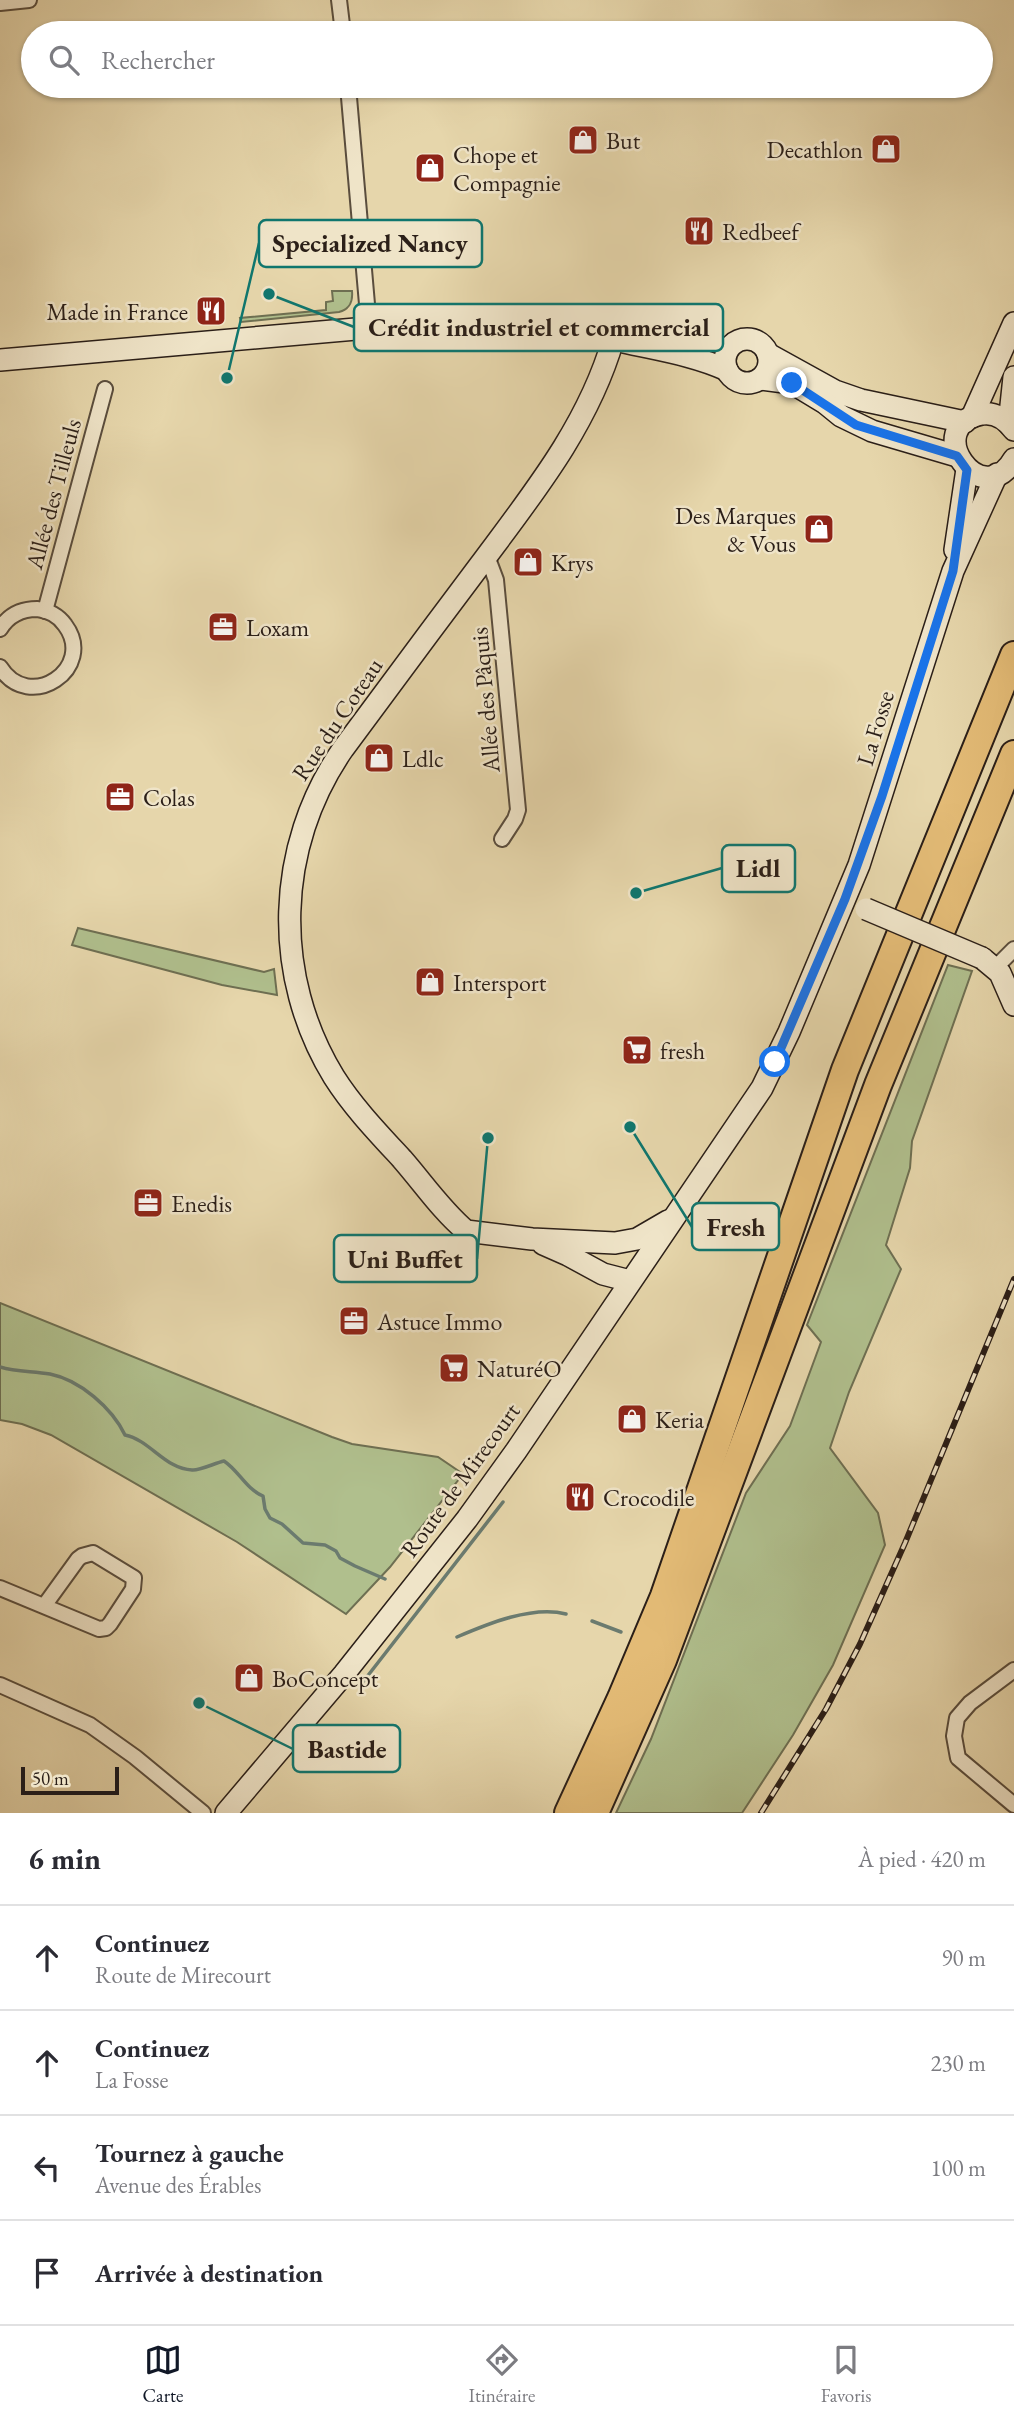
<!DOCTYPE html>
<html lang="fr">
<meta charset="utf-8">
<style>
body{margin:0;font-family:"EB Garamond",serif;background:#f7f7f7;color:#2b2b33}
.scale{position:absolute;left:21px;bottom:18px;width:98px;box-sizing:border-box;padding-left:7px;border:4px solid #2b1f18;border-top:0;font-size:19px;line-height:24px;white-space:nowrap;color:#2b1f18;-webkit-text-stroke:5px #efe4c8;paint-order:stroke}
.stop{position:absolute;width:21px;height:21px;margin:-16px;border:5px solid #1a73e8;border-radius:50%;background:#fff}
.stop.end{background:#1a73e8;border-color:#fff;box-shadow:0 2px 7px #0008}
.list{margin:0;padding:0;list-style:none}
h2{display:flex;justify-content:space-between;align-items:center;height:91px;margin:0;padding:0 28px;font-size:30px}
h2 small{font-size:23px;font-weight:400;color:#7c7c81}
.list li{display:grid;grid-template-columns:46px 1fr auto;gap:21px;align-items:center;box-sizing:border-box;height:105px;padding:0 28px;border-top:2px solid #e1e1e2}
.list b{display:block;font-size:26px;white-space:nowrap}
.list p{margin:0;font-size:23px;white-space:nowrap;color:#7c7c81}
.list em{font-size:23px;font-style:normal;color:#7c7c81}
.icon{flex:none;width:38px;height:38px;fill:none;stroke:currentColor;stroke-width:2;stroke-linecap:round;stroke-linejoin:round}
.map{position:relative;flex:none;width:1014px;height:1813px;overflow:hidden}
.search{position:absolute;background:#fff;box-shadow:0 2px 5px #0004;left:21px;right:21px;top:21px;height:77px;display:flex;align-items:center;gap:18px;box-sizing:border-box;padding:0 24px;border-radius:38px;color:#7c7c81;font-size:26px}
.sheet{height:511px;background:#fff}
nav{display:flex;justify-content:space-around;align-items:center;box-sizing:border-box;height:98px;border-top:2px solid #e1e1e2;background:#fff;font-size:19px;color:#7c7c81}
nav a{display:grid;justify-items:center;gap:4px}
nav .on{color:#111827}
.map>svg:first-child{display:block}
</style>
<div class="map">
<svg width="1014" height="1813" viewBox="0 0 1014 1813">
<rect width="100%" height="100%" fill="#e6d6ab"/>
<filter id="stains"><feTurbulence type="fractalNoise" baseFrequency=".00286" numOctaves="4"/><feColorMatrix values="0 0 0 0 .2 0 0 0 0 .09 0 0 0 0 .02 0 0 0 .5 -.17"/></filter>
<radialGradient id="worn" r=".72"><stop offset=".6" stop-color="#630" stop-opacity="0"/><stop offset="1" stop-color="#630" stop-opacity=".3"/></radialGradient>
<!-- green -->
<g fill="#b0bf8d" stroke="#6e6f52" stroke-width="2">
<path d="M332,291H352C353,302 350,309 339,312L241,322L240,318L326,310V302L333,301Z"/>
<polygon points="78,928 264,972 274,969 277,995 222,985 72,945"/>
<polygon points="948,965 972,971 912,1141 910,1168 886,1245 901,1269 849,1392 830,1448 878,1513 885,1545 833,1665 793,1735 742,1813 616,1813 651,1739 746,1493 790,1426 821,1342 807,1325"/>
<polygon points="0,1303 332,1437 352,1444 438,1457 463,1474 390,1567 346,1614 237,1542 51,1435 22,1424 0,1420"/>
</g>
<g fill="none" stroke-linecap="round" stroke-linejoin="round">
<!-- stream -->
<g stroke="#6b7b6f" stroke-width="3.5">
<path d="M0,1367C16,1372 33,1371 50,1374C80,1380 112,1408 125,1435C150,1440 165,1469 192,1470C199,1471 215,1463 224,1461C239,1471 246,1489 263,1496L265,1509L270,1518L282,1524L303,1543L325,1545L336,1551L340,1558L355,1566L385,1579"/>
<polyline points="592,1621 621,1632"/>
<path d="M457,1637C487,1624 533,1605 566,1614"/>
<polyline points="359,1687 503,1502"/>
</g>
<!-- street casing -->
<g stroke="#5a4d3d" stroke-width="18">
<g id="street">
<polyline points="339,0 343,33"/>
<polyline points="0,3 29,0"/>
<polyline points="348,86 369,327"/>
<polyline points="487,556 496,580 518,810 515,819 502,839"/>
<polyline points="45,611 105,389"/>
<path d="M0,629C8,616 21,609 37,609C48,610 59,616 65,625C97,668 29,714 0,667"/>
<polyline points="996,967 1014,949"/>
<polyline points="0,1588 99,1629 106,1628 110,1624 133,1589 134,1578 93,1553 82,1556 78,1559 44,1606"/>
<polyline points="1014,1670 970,1703 957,1718 954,1736 958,1758 1014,1805"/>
<polyline points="0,1685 90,1725 135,1757 203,1813"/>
</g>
</g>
<!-- secondary casing -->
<g stroke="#2b1f18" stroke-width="24">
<g id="secondary">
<circle cx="747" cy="361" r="22"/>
<path d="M613,340C588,426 532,495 480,565C434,626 388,688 343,749C275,847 272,976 334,1077C353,1107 378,1133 402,1159C423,1183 442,1211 466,1231L532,1239L615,1243L637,1239L668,1221"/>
<polyline points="768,354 835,391 861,400 965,422"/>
<path d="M0,360L459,320C516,317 568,331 624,342C659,350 694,355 727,370"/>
<polyline points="760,379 792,383 825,403 841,416 872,431 957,456"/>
<polyline points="972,417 1014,323"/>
<polyline points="1009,424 1014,377"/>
<path d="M1014,430C1006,419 995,412 982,414C919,426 982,515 1014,459"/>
<polyline points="955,550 967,469"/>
<polyline points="982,958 1000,973 1014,1005"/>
<polyline points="543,1244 568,1255 603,1274 630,1281"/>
<polyline points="226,1813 344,1674 467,1519 516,1451 762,1088 789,1032 859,865 953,571 997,474"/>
</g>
</g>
<!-- highway casing -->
<g stroke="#2b1f18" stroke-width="30">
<g id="highway">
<polyline points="568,1813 621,1698 664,1596 845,1070 1014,655"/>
<polyline points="595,1813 663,1660 878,1085 1014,754"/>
</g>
</g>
<!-- street -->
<use href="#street" stroke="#efe4c8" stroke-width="14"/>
<!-- secondary -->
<use href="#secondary" stroke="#efe4c8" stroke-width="21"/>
<!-- highway -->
<use href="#highway" stroke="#e3bb76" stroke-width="26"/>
<!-- rail casing -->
<g stroke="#2b1f18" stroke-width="6">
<polyline id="rail" points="761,1813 826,1709 860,1644 905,1543 1014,1279"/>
</g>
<!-- rail -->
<use href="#rail" stroke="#efe4c8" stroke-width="3.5" stroke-dasharray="10" stroke-linecap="butt"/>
<!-- secondary-bridge casing -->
<g stroke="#2b1f18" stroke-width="24" stroke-linecap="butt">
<polyline id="secondary-bridge" points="866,909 982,958"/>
</g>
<!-- secondary-bridge -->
<use href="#secondary-bridge" stroke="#efe4c8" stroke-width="21"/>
</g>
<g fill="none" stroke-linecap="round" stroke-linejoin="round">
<!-- route -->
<polyline stroke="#1a73e8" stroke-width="9" points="775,1062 845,899 882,796 953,571 967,470 957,456 856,425 792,383"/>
</g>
<!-- icons -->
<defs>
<g id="shop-square" transform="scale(1.575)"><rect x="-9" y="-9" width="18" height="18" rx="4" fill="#8f2418" stroke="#efe4c8"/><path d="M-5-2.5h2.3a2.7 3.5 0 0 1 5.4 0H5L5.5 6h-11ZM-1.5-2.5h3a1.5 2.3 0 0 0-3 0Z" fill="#fff"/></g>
<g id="restaurant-square" transform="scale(1.575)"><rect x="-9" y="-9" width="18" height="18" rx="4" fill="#8f2418" stroke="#efe4c8"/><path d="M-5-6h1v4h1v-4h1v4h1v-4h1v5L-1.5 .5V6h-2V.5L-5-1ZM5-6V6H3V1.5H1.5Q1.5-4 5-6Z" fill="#fff"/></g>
<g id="office-square" transform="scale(1.575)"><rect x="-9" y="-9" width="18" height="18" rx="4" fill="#8f2418" stroke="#efe4c8"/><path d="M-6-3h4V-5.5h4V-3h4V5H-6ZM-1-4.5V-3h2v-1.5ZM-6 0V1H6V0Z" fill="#fff"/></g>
<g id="supermarket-square" transform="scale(1.575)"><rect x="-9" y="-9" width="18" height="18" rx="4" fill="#8f2418" stroke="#efe4c8"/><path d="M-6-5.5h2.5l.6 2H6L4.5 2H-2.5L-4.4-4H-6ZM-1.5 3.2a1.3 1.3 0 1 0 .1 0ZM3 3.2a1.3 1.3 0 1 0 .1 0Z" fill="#fff"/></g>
</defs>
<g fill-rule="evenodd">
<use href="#shop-square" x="583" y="140"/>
<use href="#shop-square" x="886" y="149"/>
<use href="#shop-square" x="430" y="168"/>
<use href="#restaurant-square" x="699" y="231"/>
<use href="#restaurant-square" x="211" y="311"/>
<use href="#shop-square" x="819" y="529"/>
<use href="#shop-square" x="528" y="562"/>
<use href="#office-square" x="223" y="627"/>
<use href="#shop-square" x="379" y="758"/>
<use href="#office-square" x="120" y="797"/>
<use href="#shop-square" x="430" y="982"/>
<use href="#supermarket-square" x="637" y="1050"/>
<use href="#office-square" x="148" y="1203"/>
<use href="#office-square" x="354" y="1321"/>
<use href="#supermarket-square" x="454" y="1368"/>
<use href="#shop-square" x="632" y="1419"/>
<use href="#restaurant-square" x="580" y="1497"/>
<use href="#shop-square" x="249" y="1678"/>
</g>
<g text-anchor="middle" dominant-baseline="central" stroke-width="5" stroke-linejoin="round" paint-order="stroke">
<!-- poi labels -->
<g font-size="24" fill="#2b1f18" stroke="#efe4c8" text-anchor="start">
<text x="606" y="140">But</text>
<text x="863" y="149" text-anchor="end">Decathlon</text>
<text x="453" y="154">Chope et<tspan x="453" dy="28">Compagnie</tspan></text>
<text x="722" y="231">Redbeef</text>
<text x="188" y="311" text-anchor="end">Made in France</text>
<text x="796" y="515" text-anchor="end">Des Marques<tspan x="796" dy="28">&amp; Vous</tspan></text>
<text x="551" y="562">Krys</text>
<text x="246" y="627">Loxam</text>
<text x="402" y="758">Ldlc</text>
<text x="143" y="797">Colas</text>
<text x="453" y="982">Intersport</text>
<text x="660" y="1050">fresh</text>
<text x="171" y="1203">Enedis</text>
<text x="377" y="1321">Astuce Immo</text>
<text x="477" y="1368">NaturéO</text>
<text x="655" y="1419">Keria</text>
<text x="603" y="1497">Crocodile</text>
<text x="272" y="1678">BoConcept</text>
</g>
<!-- street labels -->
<g font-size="24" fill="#2b1f18" stroke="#efe4c8">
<text transform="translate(53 494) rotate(-75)">Allée des Tilleuls</text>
<text transform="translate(485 700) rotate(-95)">Allée des Pâquis</text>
<text transform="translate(337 719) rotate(-56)">Rue du Coteau</text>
<text transform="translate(875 728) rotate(-73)">La Fosse</text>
<text transform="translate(460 1480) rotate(-54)">Route de Mirecourt</text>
</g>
</g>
<!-- callouts -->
<path fill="none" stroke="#0f766e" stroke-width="2.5" d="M227 378L259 243M269 294L354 327M636 893L722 868M630 1127L692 1227M488 1138L477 1259M199 1703L293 1749"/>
<g fill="#0f766e" stroke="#efe4c8" stroke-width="2.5">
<circle cx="227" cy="378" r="7"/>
<circle cx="269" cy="294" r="7"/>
<circle cx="636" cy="893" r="7"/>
<circle cx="630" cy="1127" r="7"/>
<circle cx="488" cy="1138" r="7"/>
<circle cx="199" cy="1703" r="7"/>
</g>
<g fill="#efe4c8" stroke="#0f766e" stroke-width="2.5">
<rect x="259" y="220" width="223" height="47" rx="7"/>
<rect x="354" y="304" width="369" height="47" rx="7"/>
<rect x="722" y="845" width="73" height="47" rx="7"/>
<rect x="692" y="1203" width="87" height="47" rx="7"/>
<rect x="334" y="1235" width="143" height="47" rx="7"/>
<rect x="293" y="1725" width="107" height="47" rx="7"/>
</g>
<g font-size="26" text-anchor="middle" font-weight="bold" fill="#2b1f18">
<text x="370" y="252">Specialized Nancy</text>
<text x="539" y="336">Crédit industriel et commercial</text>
<text x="758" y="877">Lidl</text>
<text x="736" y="1236">Fresh</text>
<text x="405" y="1268">Uni Buffet</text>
<text x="347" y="1758">Bastide</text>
</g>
<rect width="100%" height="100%" filter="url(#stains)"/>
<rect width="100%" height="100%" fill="url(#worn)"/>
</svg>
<div class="scale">50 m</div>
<div class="stop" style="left:775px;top:1062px"></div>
<div class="stop end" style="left:792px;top:383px"></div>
<div class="search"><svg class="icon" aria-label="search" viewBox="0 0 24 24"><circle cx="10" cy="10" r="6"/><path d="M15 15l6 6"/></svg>Rechercher</div>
</div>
<section class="sheet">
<h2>6 min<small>À pied · 420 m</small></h2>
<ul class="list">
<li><svg class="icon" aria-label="ahead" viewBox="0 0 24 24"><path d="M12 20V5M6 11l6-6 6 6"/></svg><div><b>Continuez</b><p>Route de Mirecourt</p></div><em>90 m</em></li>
<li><svg class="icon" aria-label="ahead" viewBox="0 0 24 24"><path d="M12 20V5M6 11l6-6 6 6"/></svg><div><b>Continuez</b><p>La Fosse</p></div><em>230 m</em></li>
<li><svg class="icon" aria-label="left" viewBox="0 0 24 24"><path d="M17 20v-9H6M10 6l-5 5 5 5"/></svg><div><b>Tournez à gauche</b><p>Avenue des Érables</p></div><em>100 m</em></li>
<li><svg class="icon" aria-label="arrive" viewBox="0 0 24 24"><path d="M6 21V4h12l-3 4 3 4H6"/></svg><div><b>Arrivée à destination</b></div></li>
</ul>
</section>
<nav>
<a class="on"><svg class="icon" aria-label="map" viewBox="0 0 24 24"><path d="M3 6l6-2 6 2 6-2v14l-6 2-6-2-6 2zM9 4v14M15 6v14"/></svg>Carte</a>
<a><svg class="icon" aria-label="directions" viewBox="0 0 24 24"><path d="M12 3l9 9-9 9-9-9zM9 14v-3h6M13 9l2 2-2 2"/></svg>Itinéraire</a>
<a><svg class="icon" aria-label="saved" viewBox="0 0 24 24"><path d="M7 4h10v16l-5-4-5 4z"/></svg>Favoris</a>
</nav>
